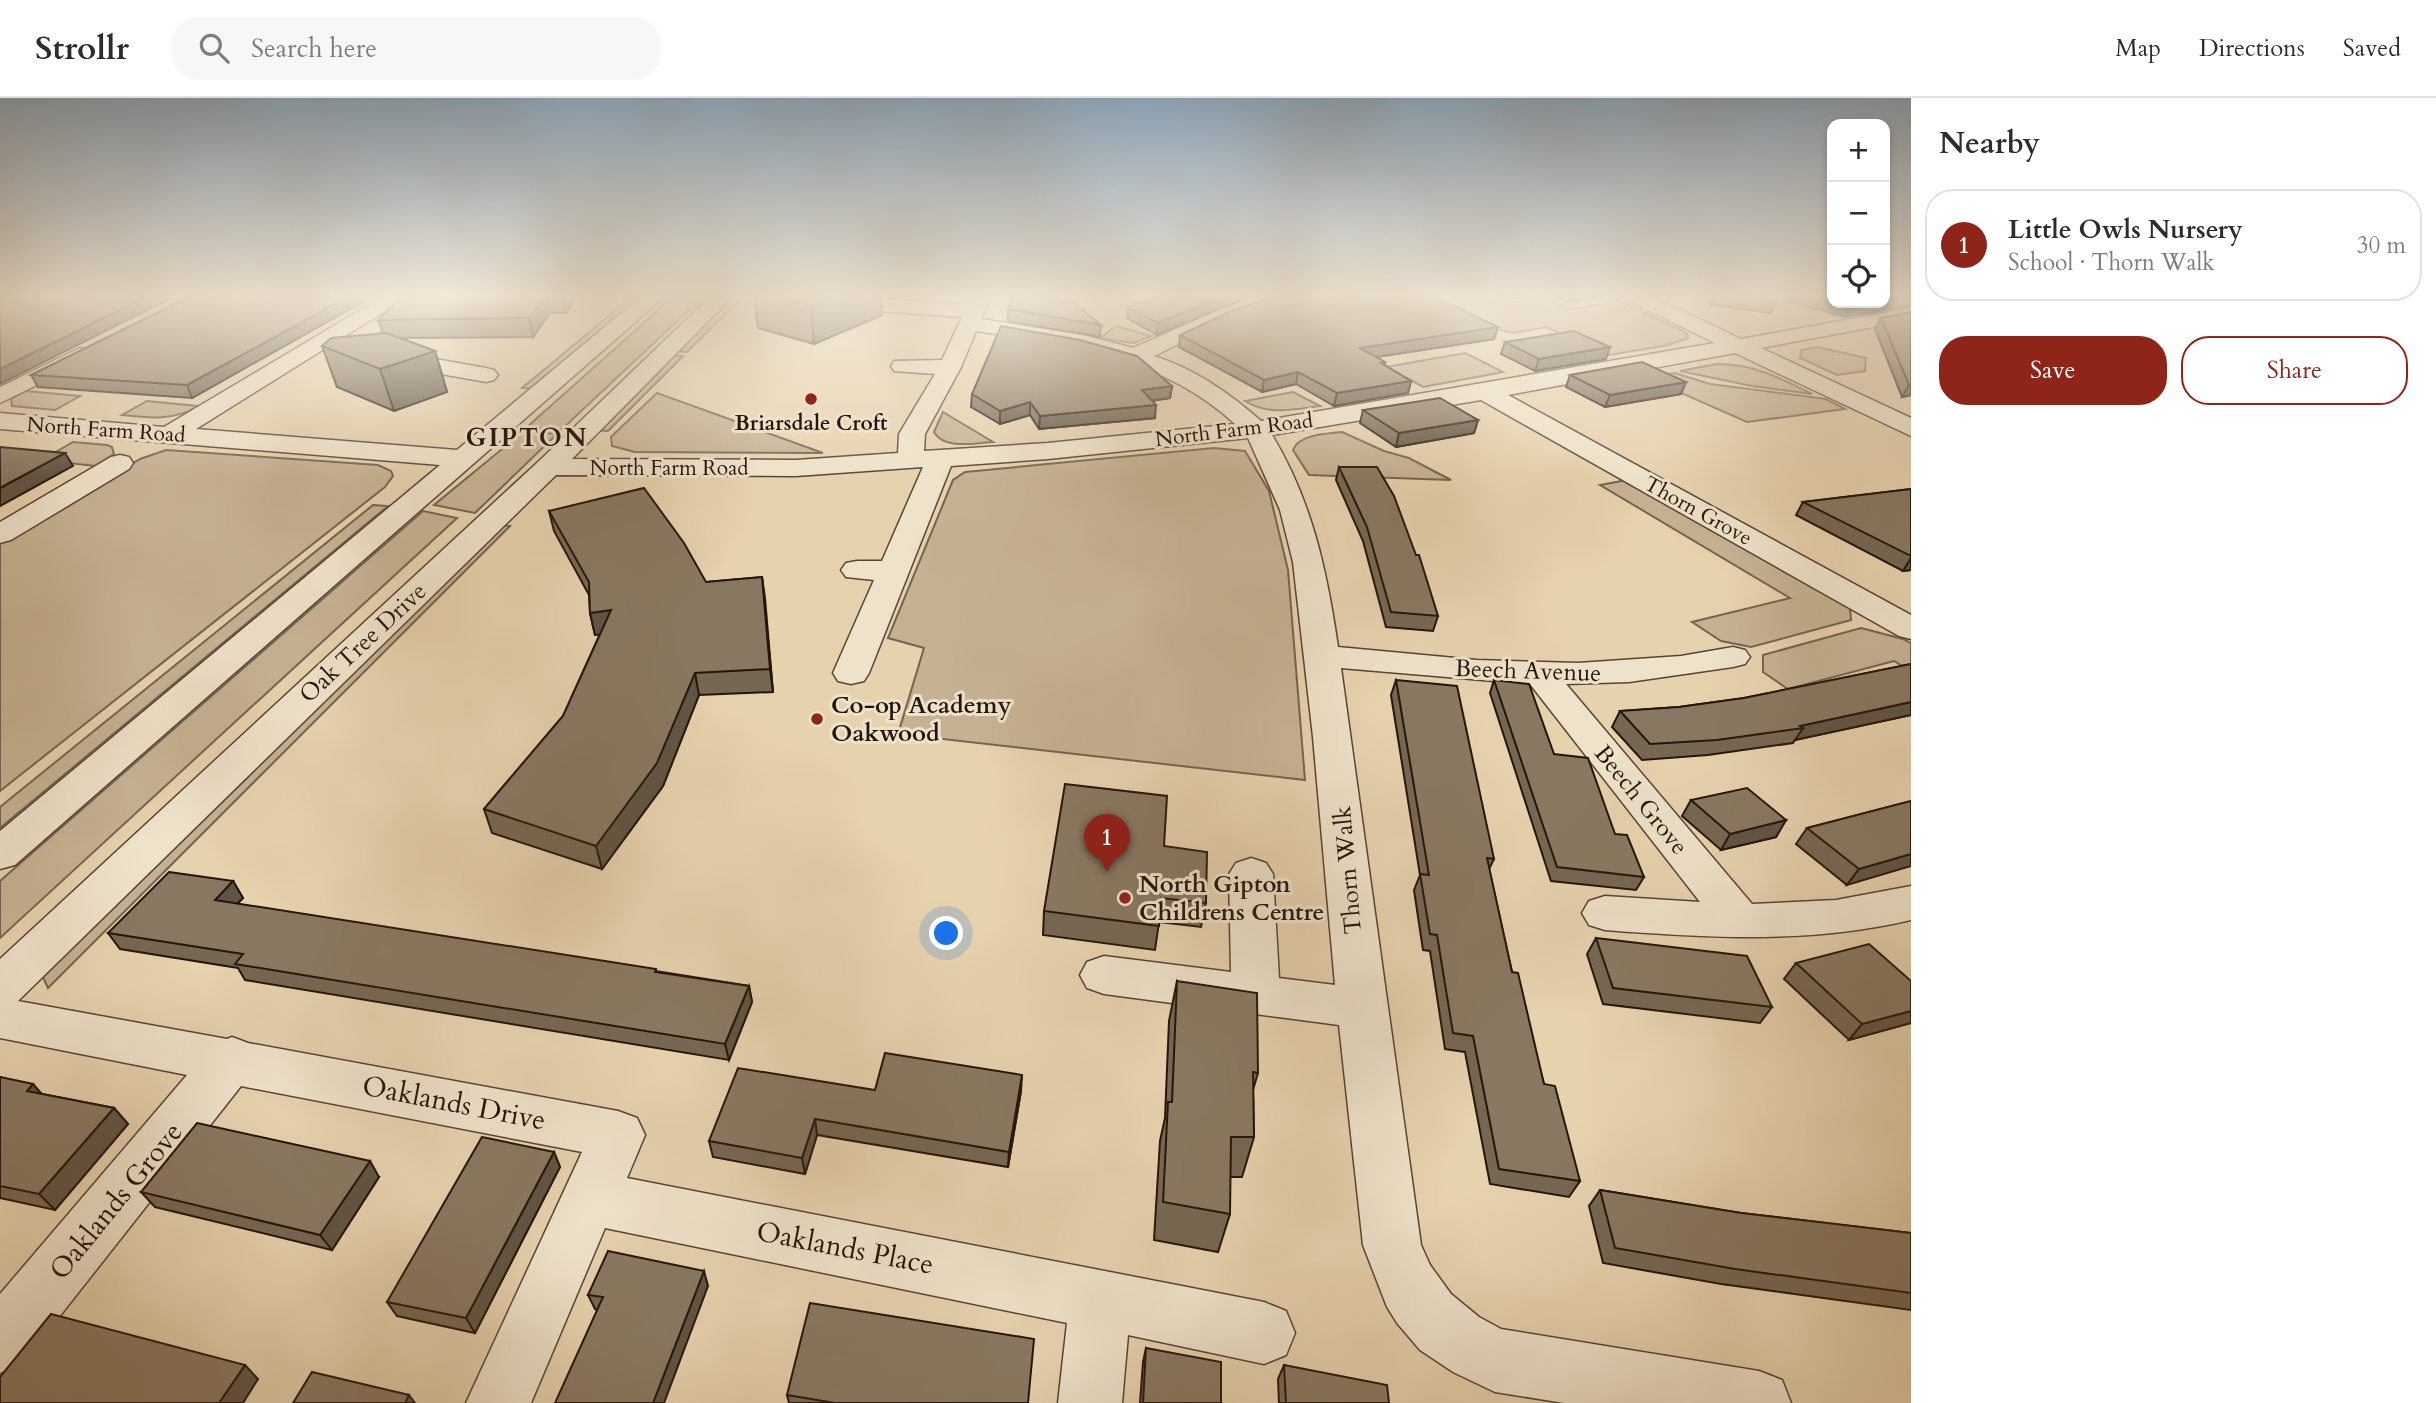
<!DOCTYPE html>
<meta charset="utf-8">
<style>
body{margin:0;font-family:Cardo,serif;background:#f7f7f7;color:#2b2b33}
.controls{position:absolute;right:21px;top:21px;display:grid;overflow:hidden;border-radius:14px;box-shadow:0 4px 10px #0003}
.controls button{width:63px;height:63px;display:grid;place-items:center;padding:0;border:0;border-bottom:2px solid #e1e1e2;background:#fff;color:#2b2b33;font:35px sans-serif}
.you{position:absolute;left:947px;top:836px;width:24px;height:24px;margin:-18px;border:5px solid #fff;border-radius:50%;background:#1a73e8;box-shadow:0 0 0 10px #1a73e833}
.badge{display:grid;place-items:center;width:46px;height:46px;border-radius:50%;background:#8f2418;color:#fff;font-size:23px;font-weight:700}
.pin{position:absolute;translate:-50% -58px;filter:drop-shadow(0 2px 4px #0008)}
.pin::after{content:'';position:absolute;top:37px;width:24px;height:21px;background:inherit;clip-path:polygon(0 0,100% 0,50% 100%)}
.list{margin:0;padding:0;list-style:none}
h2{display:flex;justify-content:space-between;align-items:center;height:91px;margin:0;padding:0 28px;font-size:30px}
h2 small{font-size:23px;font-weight:400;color:#7c7c81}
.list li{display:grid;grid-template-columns:46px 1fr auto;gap:21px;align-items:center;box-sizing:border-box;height:112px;margin:0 14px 14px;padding:0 14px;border:2px solid #e1e1e2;border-radius:28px}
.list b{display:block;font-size:26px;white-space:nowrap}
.list p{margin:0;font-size:23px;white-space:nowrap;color:#7c7c81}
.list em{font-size:23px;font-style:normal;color:#7c7c81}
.actions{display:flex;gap:14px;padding:21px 28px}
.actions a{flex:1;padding:16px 0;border:2px solid #8f2418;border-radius:28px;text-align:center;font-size:24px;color:#8f2418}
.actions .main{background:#8f2418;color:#fff}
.icon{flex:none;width:38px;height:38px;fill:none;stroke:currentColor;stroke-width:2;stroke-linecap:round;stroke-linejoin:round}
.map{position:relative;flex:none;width:1911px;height:1305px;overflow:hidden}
header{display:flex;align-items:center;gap:42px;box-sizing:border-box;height:98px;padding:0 35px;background:#fff;border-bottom:2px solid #e1e1e2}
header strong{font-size:33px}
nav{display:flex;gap:38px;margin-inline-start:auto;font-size:24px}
.search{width:490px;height:63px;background:#f7f7f7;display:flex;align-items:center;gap:18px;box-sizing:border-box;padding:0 24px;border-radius:28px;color:#7c7c81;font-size:26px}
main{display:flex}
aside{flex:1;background:#fff}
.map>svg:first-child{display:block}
</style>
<header>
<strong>Strollr</strong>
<div class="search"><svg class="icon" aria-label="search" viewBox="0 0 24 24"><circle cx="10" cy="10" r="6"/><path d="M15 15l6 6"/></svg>Search here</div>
<nav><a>Map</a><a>Directions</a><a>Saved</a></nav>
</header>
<main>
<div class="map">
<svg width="1911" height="1305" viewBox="0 0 1911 1305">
<rect width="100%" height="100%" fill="#e7d2ae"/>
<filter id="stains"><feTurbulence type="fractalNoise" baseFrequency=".00286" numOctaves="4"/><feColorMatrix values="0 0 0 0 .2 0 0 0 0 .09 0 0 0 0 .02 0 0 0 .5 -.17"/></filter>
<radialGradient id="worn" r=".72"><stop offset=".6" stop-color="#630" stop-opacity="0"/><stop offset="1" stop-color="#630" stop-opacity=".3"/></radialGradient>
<!-- green -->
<g fill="#c6b293" stroke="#756450" stroke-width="2">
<polygon points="633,198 646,198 538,291 522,290"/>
<polygon points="674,198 704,198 561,332 527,329"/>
<polygon points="730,198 743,198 687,254 674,253"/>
<polygon points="1421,198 1495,198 1513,204 1542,199 1571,211 1619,203 1681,232 1687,236 1688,240 1668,247 1609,257 1546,229 1514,235 1448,219"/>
<polygon points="1116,228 1151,238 1134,245 1100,240"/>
<polygon points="1818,249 1866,260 1865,273 1837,277 1800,260 1801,252"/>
<polygon points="1465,255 1503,274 1423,289 1386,269"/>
<polygon points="669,257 683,258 608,333 592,332"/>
<path d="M1717,266C1754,266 1780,280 1812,296L1752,288L1680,273Z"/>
<polygon points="1675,275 1710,286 1826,301 1845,311 1747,324 1645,279"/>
<polygon points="25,293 80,298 55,312 12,308 11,301"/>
<path d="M1293,294L1320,308C1294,311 1269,318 1245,303Z"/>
<polygon points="657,295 823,355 635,354 612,348 611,339"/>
<path d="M147,303L198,308C174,323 149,320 122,317Z"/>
<path d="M943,314L993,344C974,345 944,352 934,334Z"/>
<polygon points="524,333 557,336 475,415 434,407"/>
<path d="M1342,334L1384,353L1409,360L1451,382L1309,377L1293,352C1299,336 1327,336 1342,334Z"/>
<polygon points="73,344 107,347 112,349 114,356 95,368 42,362"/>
<polygon points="1214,350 1245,353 1269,393 1288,472 1305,682 898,636 924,550 888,540 953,382 965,374"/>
<polygon points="166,352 378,367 391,373 393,378 385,389 0,693 0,445 140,361"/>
<polygon points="1627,382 1850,510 1851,522 1751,549 1721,543 1692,524 1790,500 1600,387"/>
<polygon points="373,407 388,408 0,730 0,709"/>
<polygon points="423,413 457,420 0,840 0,783"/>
<polygon points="495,427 510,428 48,890 40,873"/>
<polygon points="1861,530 1903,541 1911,545 1911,573 1894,563 1788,591 1763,574 1763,557"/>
</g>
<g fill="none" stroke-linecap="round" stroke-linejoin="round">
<!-- minor casing -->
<g stroke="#554535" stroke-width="3">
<g id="minor">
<polygon points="384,198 409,198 196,331 457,352 642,198 665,198 15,767 0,771 0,733 440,367 0,331 0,315 164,329"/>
<path d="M711,198H733L572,361L796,362L898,355L899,336L935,276L894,273L891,268L894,263L942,262L962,219L823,209L820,205L823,201L830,199L967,206L971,198H991L981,221L1083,237L1133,250L1212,215L1257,198H1287L1284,202L1226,223L1154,258C1195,271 1229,295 1261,323L1715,245L1627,202L1624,198H1651L1741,241L1911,210V222L1761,250L1911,320V338L1735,255L1508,297L1911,517V541L1899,538L1481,302L1272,337C1312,403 1327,473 1338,549L1477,562L1578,565L1681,558L1733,549L1745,552L1750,559L1745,566L1733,569L1629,584L1566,586L1752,806L1836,802L1911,788V822C1809,846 1709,840 1605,832L1589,827L1582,815L1589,803L1605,798L1700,804L1530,586L1341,570L1421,1147L1430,1167L1451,1196L1479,1219L1501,1231L1759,1273L1782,1282L1791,1305H1564L1495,1294L1453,1274L1420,1252L1397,1225L1387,1209L1363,1147L1339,927L1104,896L1087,890L1080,877L1087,864L1104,858L1231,874L1229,776L1236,765L1251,760L1266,765L1273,776L1279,880L1335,887L1313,639L1293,464L1280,412L1248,340L1048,361L951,368L869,575L864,583L851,586L838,583L833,575L874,482L846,479L841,472L846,465L857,463H882L923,369L796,378L556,377L18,903L227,941L232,939L248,945L618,1013L637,1020L645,1037L627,1080L1264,1204L1286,1213L1295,1235L1286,1257L1264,1266L1128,1237L1122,1305H1058L1067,1225L605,1130L531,1305H466L582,1054L241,988L22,1266L0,1275V1196L187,977L0,940V861L539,363ZM976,233C1069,246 1164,260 1235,326L1048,345L924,353L925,336L961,269Z"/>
<polygon points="80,250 88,252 91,257 88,262 0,305 0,289"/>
<polygon points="413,257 486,270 494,272 498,277 494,282 486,284 413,271 389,274 381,272 378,267 381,262"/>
<polygon points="120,357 129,359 133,365 129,371 11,442 0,445 0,424 111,359"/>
</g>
</g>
<!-- minor -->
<use href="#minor" fill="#efe2ca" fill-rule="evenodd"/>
</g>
<!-- wall -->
<g fill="#766753" stroke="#24160d" stroke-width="2">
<polygon points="191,198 373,198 192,300 38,289 31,277"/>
<polygon points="403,198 577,198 566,215 550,215 533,239 400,240 435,253 447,294 394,313 337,289 322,248 383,235 378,222"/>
<polygon points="754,198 923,198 918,201 881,199 882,217 814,246 758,230"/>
<polygon points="1160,198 1249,198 1157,237 1127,220 1128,209"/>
<polygon points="1554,198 1609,198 1568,204"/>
<polygon points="1713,198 1832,198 1832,205 1885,205 1845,219 1776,200 1776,204 1771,215 1712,207"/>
<polygon points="1008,211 1101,227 1100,239 1008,223"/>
<polygon points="1911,214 1911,297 1902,299 1875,231 1881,220"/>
<polygon points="1498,229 1494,241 1376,259 1385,264 1385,267 1411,283 1408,295 1334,308 1296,286 1262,294 1179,249 1180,237"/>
<polygon points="1505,244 1606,261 1535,273 1501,256"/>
<polygon points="1570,277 1681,296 1605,309 1566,289"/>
<polygon points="1172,288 1170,300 1152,303 1155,320 1039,331 1030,317 1000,326 971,309 972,296"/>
<polygon points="1363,312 1478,322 1474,335 1396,349 1360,325"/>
<polygon points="1339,369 1438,518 1433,533 1386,529 1363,443 1336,382"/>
<polygon points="1911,391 1911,472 1903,473 1796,417 1803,404"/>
<polygon points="549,413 706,484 762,479 773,594 699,597 663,688 602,771 492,735 484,711 563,618 600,536 595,537 590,515 589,497 554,433"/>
<polygon points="1911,566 1911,617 1795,642 1793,645 1708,657 1642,662 1612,629 1620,613 1679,609 1744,600"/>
<polygon points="1396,582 1494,761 1489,771 1512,874 1544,986 1580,1083 1569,1099 1490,1086 1465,954 1445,951 1430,853 1423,852 1414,792 1420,777 1391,597"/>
<polygon points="1494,582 1554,656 1615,736 1644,779 1636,792 1551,783 1490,595"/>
<polygon points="1691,702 1786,722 1776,739 1721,752 1682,718"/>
<polygon points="1911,703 1847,787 1796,746 1807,730"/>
<polygon points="1164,748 1206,805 1201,829 1159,824 1155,852 1043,837 1044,813"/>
<polygon points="233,783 243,800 237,806 749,888 752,904 729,962 245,882 238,870 120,851 108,835"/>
<polygon points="1596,840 1772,909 1760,925 1603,906 1587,856"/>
<polygon points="1796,865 1911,883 1911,925 1849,942 1784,881"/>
<polygon points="1177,883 1258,975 1253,992 1254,1039 1242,1079 1230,1079 1230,1116 1218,1154 1154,1142 1160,1043 1165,1020 1169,923"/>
<polygon points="0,979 42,996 114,1010 128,1026 55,1112 0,1100"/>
<polygon points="875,992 1021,993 1008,1069 817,1037 805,1076 713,1059 709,1043"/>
<polygon points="554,1054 560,1069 475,1235 397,1218 387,1204"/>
<polygon points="379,1079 332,1152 155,1109 141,1094"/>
<polygon points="1600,1092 1741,1115 1911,1135 1911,1212 1721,1186 1603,1165 1589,1108"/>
<polygon points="708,1188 597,1212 595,1211 588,1197"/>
<polygon points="1146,1250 1221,1305 1140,1305 1143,1264"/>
<polygon points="1284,1267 1389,1305 1279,1305 1278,1281"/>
<polygon points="787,1297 1028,1305 789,1305"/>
</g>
<!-- shaded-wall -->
<g fill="#605444" stroke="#24160d" stroke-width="2">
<polygon points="148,198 175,198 0,286 0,271"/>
<polygon points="350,198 373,198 192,300 187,287"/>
<polygon points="545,198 547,198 550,215 533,239 529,220"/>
<polygon points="563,198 577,198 566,215"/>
<polygon points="834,198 881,198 882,217 814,246 811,208"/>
<polygon points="1224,198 1249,198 1157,237 1158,225"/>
<polygon points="1570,198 1609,198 1568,204"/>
<polygon points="1911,198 1911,208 1845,219 1850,208 1870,205 1885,205 1885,202"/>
<polygon points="1498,229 1494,241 1357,262 1360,250"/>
<polygon points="1610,249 1606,261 1535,273 1539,261"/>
<polygon points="435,253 447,294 394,313 380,271"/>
<polygon points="1298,274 1296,286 1262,294 1264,282"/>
<polygon points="1411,283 1408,295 1334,308 1337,295"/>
<polygon points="1686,284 1681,296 1605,309 1610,297"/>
<polygon points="1911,286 1911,297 1902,299 1909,287"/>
<polygon points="1172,288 1170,300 1141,304 1142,292"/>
<polygon points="1030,304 1030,317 1000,326 1000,313"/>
<polygon points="1156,307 1155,320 1039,331 1040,318"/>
<polygon points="1478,322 1474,335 1396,349 1399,335"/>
<polygon points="65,355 73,368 0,408 0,390"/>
<polygon points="1911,460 1911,472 1903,473"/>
<polygon points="762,479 765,500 773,594 770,571"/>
<polygon points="611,512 616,534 595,537 590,515"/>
<polygon points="695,575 699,597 663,688 602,771 596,748"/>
<polygon points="1911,604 1911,617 1795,642 1803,630 1800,628"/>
<polygon points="1786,722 1776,739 1721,752 1730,736"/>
<polygon points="1911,756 1911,768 1847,787 1859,771"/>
<polygon points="233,783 243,800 225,818 215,802"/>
<polygon points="749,888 752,904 729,962 725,946"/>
<polygon points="1911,913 1911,925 1849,942 1862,926"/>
<polygon points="1022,977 1021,993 1008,1069 1009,1054"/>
<polygon points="33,986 47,1002 27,993"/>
<polygon points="114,1010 128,1026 55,1112 39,1096"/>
<polygon points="815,1021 817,1037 805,1076 802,1060"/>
<polygon points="554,1054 560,1069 475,1235 466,1220"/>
<polygon points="370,1063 379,1079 332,1152 320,1137"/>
<polygon points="704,1173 708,1188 664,1305 653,1305"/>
<polygon points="245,1267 258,1281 243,1305 219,1305"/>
<polygon points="409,1297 415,1305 405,1305"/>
</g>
<!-- building -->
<g fill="#897861" stroke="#24160d" stroke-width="2">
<polygon points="0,198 148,198 0,271"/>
<polygon points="191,198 350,198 187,287 31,277"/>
<polygon points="403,198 545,198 529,220 378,222"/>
<polygon points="776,198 834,198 811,208"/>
<polygon points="1014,198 1033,198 1074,205 1101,227 1008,211"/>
<polygon points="1160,198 1224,198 1158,225 1128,209"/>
<polygon points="1273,198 1434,198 1498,229 1360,250 1385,264 1381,265 1411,283 1337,295 1298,274 1264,282 1180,237 1229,214"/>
<polygon points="1739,198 1775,198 1776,204"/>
<polygon points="1816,198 1832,198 1832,203"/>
<polygon points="1885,198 1909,198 1885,202"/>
<polygon points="1839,205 1870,205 1850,208"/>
<polygon points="1911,214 1911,286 1909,287 1881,220"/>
<polygon points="1001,228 1080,242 1137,258 1172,288 1142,292 1156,307 1040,318 1030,304 1000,313 972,296"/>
<polygon points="1574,233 1610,249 1539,261 1505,244"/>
<polygon points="386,235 435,253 380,271 322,248 331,240"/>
<polygon points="1642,264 1686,284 1610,297 1570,277"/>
<polygon points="1440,300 1478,322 1399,335 1363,312"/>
<polygon points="0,349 65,355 0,390"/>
<polygon points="1339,369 1377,369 1394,398 1416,457 1419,457 1438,518 1391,514 1367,429"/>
<polygon points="644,390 684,445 706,484 762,479 770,571 695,575 657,665 596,748 484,711 563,618 611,512 590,515 589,484 549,413"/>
<polygon points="1911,391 1911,458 1803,404"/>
<polygon points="1911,566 1911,604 1800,628 1803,630 1717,642 1650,646 1620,613 1679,609 1744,600"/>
<polygon points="1396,582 1457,588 1494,761 1487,760 1512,874 1518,875 1544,986 1555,988 1580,1083 1499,1071 1473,938 1453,935 1437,837 1430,836 1420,776 1429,777"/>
<polygon points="1494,582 1529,586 1554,656 1588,660 1615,736 1627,737 1644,779 1557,769"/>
<polygon points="1065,686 1167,698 1164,748 1207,754 1206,805 1161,800 1159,828 1044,813"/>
<polygon points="1747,690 1786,722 1730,736 1691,702"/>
<polygon points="1911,703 1911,756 1859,771 1807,730"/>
<polygon points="169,774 233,783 215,802 656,871 655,874 749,888 725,946 235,866 243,856 108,835"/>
<polygon points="1596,840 1747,858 1772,909 1613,890"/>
<polygon points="1869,846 1911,883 1911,913 1862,926 1796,865"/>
<polygon points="1177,883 1257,895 1258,975 1253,974 1254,1039 1231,1039 1230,1116 1163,1104 1168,1004 1172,1004"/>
<polygon points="885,955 1022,977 1009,1054 815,1021 802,1060 709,1043 738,970 875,992"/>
<polygon points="0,979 33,986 27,993 114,1010 39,1096 0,1088"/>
<polygon points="197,1025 370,1063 320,1137 141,1094"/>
<polygon points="482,1039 554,1054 466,1220 387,1204"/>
<polygon points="1600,1092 1741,1115 1911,1135 1911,1195 1735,1171 1615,1150"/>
<polygon points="608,1153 704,1173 653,1305 555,1305 603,1199 588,1197"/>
<polygon points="810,1205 1034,1241 1028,1305 835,1305 787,1297"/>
<polygon points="51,1216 245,1267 219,1305 0,1305 0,1279"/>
<polygon points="1146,1250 1221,1264 1221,1305 1143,1305"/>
<polygon points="1284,1267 1387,1287 1389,1305 1286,1305"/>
<polygon points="312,1274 409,1297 405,1305 293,1305"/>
</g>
<!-- sky -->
<linearGradient id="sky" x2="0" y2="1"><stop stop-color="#8da6bb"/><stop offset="0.52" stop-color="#f4ebdb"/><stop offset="1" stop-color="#f4ebdb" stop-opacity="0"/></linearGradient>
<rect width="1911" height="381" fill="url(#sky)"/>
<!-- markers -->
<g fill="#8f2418" stroke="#efe2ca" stroke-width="2.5">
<circle cx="811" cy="301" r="7"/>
<circle cx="817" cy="621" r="7"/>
<circle cx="1125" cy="800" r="7"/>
</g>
<g text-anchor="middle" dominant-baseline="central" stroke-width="6" stroke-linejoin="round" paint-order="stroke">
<!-- far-poi labels -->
<g font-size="21" font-weight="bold" fill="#24160d" stroke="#efe2ca">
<text x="811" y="325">Briarsdale Croft</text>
</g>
<!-- far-street labels -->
<g font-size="21" fill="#24160d" stroke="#efe2ca">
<text transform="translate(106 332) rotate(4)">North Farm Road</text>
<text transform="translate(1234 332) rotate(-7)">North Farm Road</text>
<text x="669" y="370">North Farm Road</text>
<text transform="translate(1698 413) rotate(29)">Thorn Grove</text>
</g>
<!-- street labels -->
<g font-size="24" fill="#24160d" stroke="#efe2ca">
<text transform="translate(363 545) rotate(-43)">Oak Tree Drive</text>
<text transform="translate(1528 573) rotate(2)">Beech Avenue</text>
<text transform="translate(1641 702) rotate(51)">Beech Grove</text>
<text transform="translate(1348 772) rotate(-95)">Thorn Walk</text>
</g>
<!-- poi labels -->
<g font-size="24" font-weight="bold" fill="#24160d" stroke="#efe2ca" text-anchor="start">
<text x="831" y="607">Co-op Academy<tspan x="831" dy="28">Oakwood</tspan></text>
<text x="1139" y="786">North Gipton<tspan x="1139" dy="28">Childrens Centre</tspan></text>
</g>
<!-- far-district labels -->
<g font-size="26" font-weight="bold" letter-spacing="2" fill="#24160d" stroke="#efe2ca">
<text x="527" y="339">GIPTON</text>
</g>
<!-- near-street labels -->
<g font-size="28" fill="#24160d" stroke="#efe2ca">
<text transform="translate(454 1005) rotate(11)">Oaklands Drive</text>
<text transform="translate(116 1103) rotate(-51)">Oaklands Grove</text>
<text transform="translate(845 1150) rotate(11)">Oaklands Place</text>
</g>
</g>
<rect width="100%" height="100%" filter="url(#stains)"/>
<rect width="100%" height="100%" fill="url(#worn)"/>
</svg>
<div class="controls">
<button>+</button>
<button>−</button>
<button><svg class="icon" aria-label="locate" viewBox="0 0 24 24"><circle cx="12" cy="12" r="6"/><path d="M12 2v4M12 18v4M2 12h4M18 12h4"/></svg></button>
</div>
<div class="you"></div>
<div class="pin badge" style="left:1107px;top:774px">1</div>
</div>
<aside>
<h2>Nearby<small></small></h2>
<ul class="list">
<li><span class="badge">1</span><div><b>Little Owls Nursery</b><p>School · Thorn Walk</p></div><em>30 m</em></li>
</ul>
<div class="actions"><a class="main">Save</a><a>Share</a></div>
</aside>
</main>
